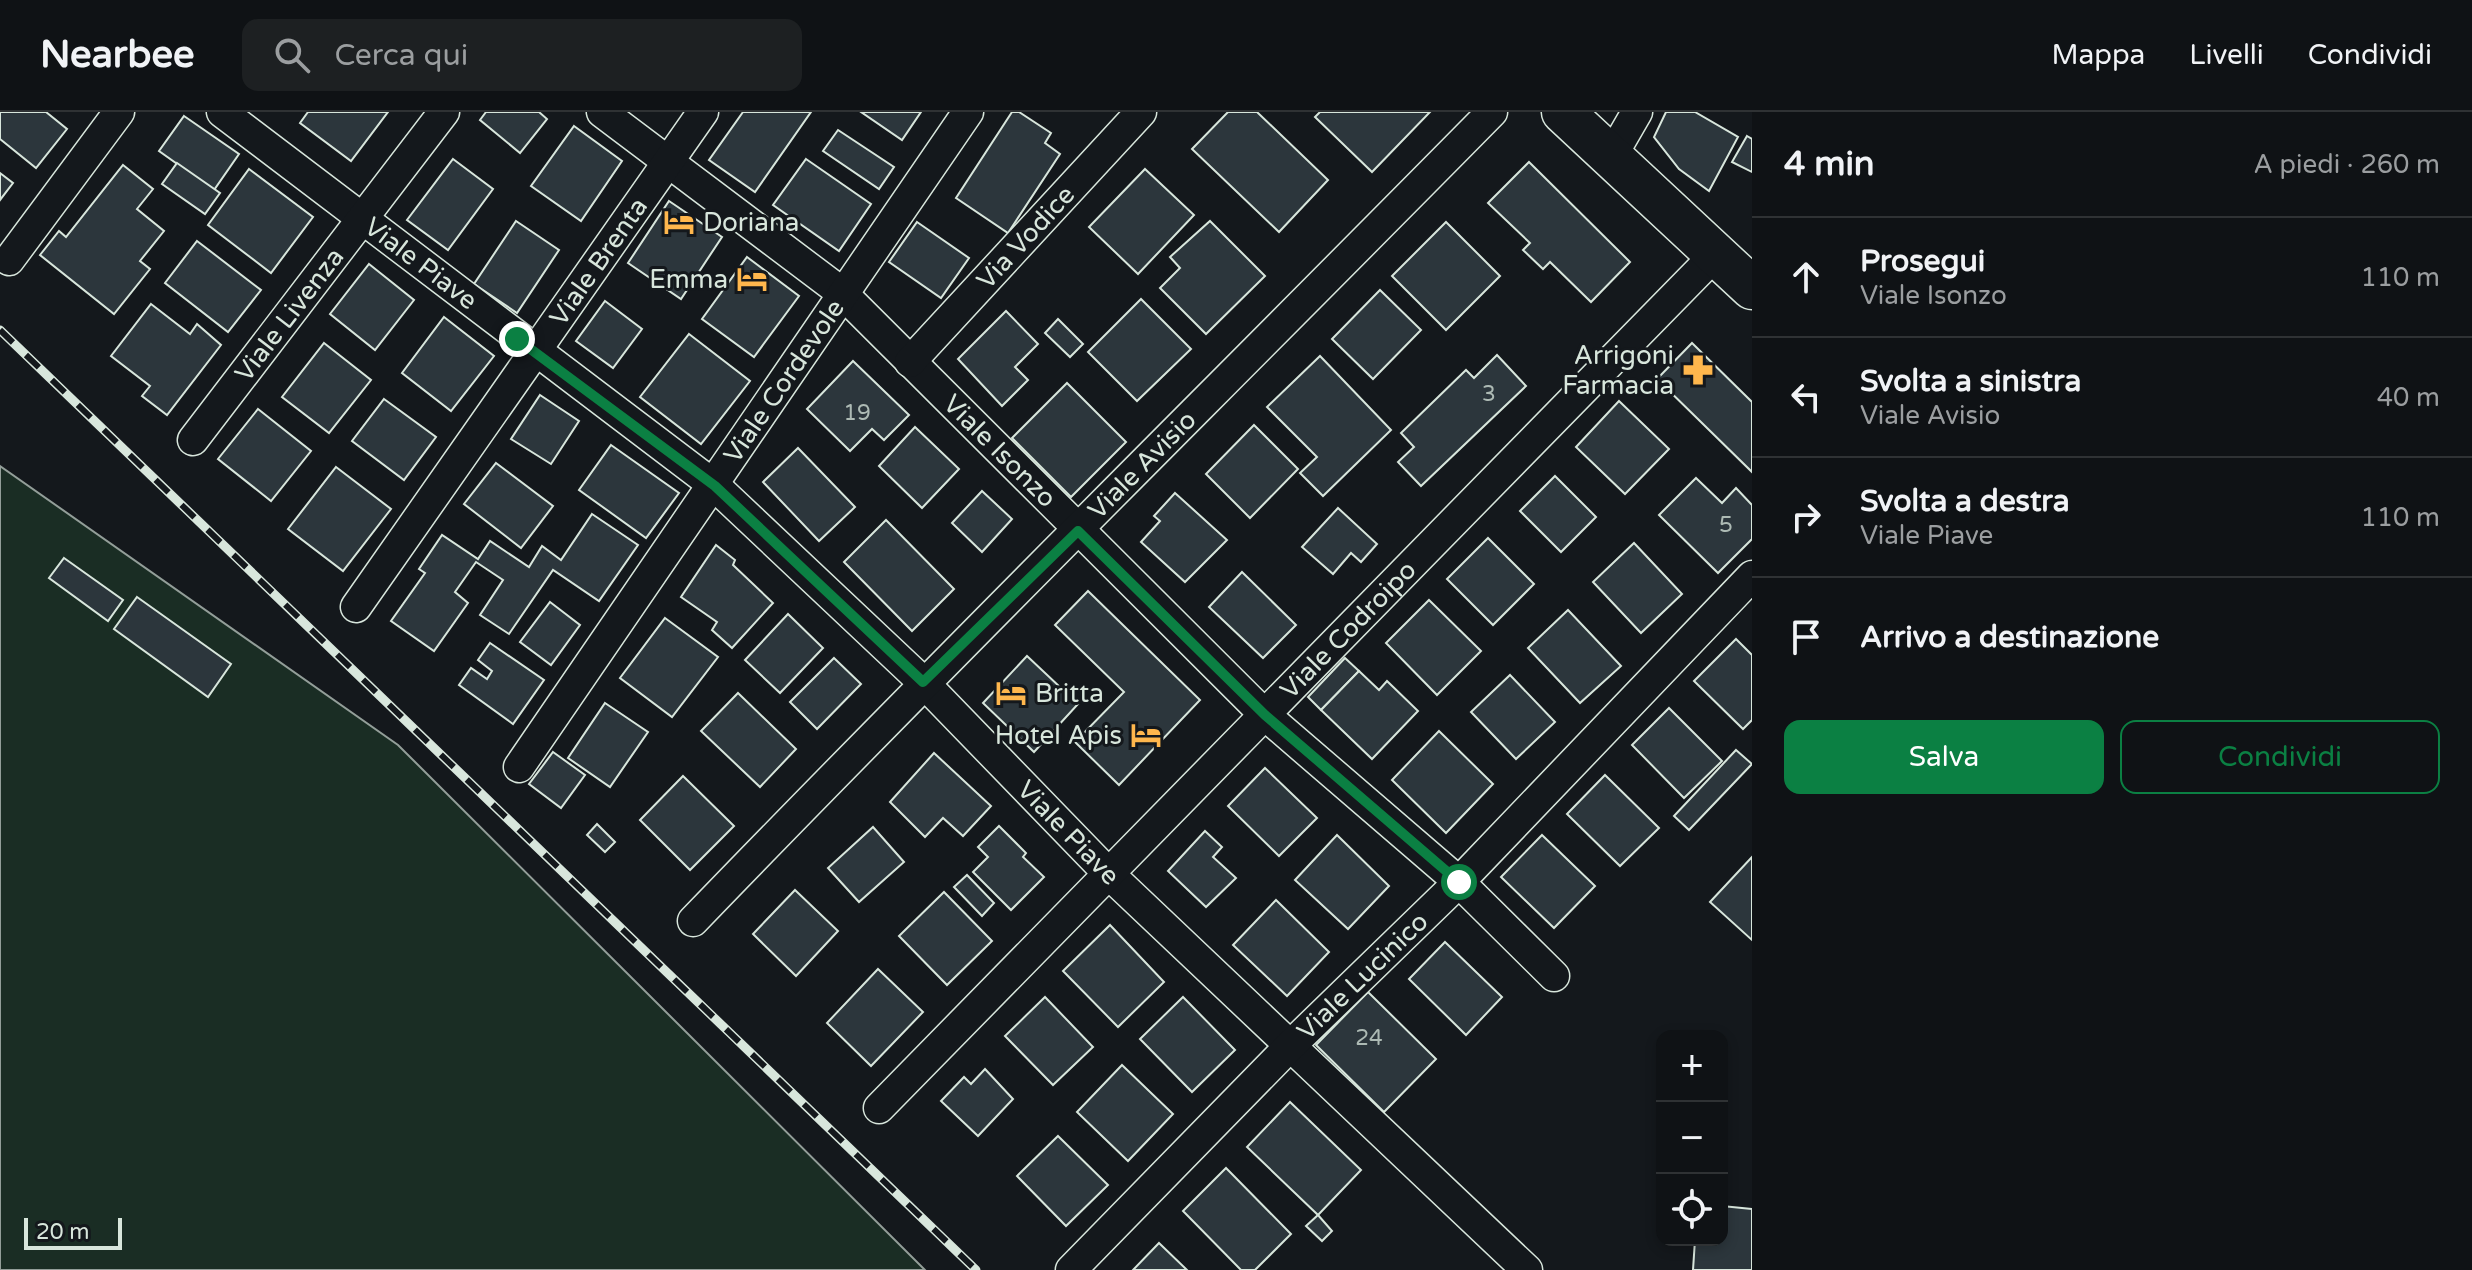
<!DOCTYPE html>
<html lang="it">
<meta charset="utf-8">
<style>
body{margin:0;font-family:"Varela Round",sans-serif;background:#1d2022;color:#f1f3f6}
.controls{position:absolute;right:24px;bottom:24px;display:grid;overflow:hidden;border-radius:16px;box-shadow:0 4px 12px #0003}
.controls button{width:72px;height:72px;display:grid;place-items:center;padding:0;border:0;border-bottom:2px solid #2f3234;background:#0f1215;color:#f1f3f6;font:40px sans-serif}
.scale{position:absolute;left:24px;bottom:20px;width:98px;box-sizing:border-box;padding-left:8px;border:4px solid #d8e6dc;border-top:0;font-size:22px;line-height:28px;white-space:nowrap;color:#d8e6dc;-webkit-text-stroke:6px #14181c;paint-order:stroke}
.stop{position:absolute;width:24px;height:24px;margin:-18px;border:6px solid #0b8043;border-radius:50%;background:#fff}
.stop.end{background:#0b8043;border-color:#fff;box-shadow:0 2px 8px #0008}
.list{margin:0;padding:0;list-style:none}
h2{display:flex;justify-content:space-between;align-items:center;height:104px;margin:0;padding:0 32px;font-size:34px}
h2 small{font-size:26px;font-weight:400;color:#9b9ea0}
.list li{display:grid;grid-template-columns:52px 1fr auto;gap:24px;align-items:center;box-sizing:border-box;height:120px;padding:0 32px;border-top:2px solid #2f3234}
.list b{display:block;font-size:30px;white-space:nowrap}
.list p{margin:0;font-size:26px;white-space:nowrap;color:#9b9ea0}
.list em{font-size:26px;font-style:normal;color:#9b9ea0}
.actions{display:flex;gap:16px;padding:24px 32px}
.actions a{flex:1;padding:18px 0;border:2px solid #0b8043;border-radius:16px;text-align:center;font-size:28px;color:#0b8043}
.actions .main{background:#0b8043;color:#fff}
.icon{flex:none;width:44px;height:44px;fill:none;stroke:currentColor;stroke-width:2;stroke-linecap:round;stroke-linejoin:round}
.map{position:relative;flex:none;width:1752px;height:1158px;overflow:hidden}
header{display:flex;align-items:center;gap:48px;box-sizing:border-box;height:112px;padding:0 40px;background:#0f1215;border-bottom:2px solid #2f3234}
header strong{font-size:38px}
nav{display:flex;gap:44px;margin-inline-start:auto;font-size:28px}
.search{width:560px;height:72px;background:#1d2022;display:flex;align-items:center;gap:20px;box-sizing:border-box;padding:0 28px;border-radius:16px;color:#9b9ea0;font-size:30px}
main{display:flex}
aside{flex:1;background:#0f1215}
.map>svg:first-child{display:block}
</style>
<header>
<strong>Nearbee</strong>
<div class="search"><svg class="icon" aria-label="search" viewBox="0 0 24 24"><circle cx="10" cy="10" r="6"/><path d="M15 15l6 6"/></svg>Cerca qui</div>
<nav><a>Mappa</a><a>Livelli</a><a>Condividi</a></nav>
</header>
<main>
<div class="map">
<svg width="1752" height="1158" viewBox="0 0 1752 1158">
<rect width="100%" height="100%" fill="#14181c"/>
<!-- green -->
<polygon fill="#1a2d24" stroke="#939e99" stroke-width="2" points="0,354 398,633 925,1158 0,1158"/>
<!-- building -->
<g fill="#2c363c" stroke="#d8e6dc" stroke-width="2">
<polygon points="0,0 46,0 67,17 36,56 0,27"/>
<polygon points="308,0 388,0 351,49 300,11"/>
<polygon points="486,0 539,0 547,7 520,41 480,8"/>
<polygon points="743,0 811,0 755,80 709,48"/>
<polygon points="861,0 921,0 902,28"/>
<polygon points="1012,0 1019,0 1051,21 1045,31 1060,42 1008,121 956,86"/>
<polygon points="1228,0 1257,0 1328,68 1279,120 1192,37"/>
<polygon points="1320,0 1430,0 1372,60 1315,5"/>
<polygon points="1666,0 1695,0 1738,25 1709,79 1679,57 1654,25"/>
<polygon points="184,4 239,42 214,78 159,39"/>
<polygon points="574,14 622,49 581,109 531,74"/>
<polygon points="838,18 894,55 879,77 823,39"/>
<polygon points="1747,24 1752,27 1752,60 1732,50"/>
<polygon points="453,47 493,77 448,138 407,108"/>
<polygon points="806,47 871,92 839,139 773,93"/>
<polygon points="1529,50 1630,150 1591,190 1550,150 1543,157 1523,138 1530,131 1488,91"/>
<polygon points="177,51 220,81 205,102 162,72"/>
<polygon points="123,53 153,77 137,97 164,119 140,149 150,157 114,202 40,143 59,119 66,125"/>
<polygon points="249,57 313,105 271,161 208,113"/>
<polygon points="1145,57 1194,103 1138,162 1089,115"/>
<polygon points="0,61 13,71 0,88"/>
<polygon points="669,89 722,125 681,187 628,151"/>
<polygon points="516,109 559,138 517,201 474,172"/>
<polygon points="1210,109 1265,164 1206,222 1160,176 1180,156 1170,145"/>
<polygon points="917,110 969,146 941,186 889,150"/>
<polygon points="1446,110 1500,164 1446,218 1392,164"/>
<polygon points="197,129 261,178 228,220 165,171"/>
<polygon points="747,145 799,184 754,245 702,207"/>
<polygon points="369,152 414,188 375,238 330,202"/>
<polygon points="1380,178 1421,218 1373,267 1332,227"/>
<polygon points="1141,187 1191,237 1137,289 1088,240"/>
<polygon points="605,189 642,217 613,256 576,229"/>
<polygon points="151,192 190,222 197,212 221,233 167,303 142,284 150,274 111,244"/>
<polygon points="1006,199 1038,232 1015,255 1028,268 1002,294 958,247"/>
<polygon points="444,205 494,244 451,299 402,261"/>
<polygon points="1058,207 1083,232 1070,245 1045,221"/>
<polygon points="689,222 750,269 701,332 640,285"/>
<polygon points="324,231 371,268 329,321 282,285"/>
<polygon points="1692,231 1752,290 1752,360 1657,267"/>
<polygon points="1497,243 1526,274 1421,374 1398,350 1414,335 1401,321 1466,258 1474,266"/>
<polygon points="1320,244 1391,318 1323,384 1300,361 1317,345 1267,295"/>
<polygon points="853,249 909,303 884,328 872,317 850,339 807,297"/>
<polygon points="1067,271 1126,330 1071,385 1012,326"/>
<polygon points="540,283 579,309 551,352 511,327"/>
<polygon points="384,287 436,325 404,368 352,329"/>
<polygon points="1619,289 1669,337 1625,382 1576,335"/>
<polygon points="258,297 311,339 271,389 218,347"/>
<polygon points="1254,313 1298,357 1250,406 1206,362"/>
<polygon points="915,315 959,357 922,396 879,354"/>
<polygon points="611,333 679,381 646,426 579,378"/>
<polygon points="798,336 855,395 819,429 763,370"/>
<polygon points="496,351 553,394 521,436 464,392"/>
<polygon points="336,355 391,397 343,459 288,417"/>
<polygon points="1555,364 1596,405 1561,440 1520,399"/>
<polygon points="1696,366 1722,391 1736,376 1752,393 1752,427 1718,461 1659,403"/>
<polygon points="982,379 1012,407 982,440 952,411"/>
<polygon points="1175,381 1227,428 1185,470 1141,430 1160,409 1154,404"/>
<polygon points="1338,396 1377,432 1361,450 1351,441 1333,462 1302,435"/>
<polygon points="592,402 638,433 599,489 553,458 509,522 480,503 503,468 476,450 455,480 468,491 434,539 391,509 425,461 419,457 442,423 478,447 490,429 529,455 542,434 561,448"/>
<polygon points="886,408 954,477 912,519 844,450"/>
<polygon points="1488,426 1534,472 1493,513 1447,467"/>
<polygon points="1634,431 1682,482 1641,521 1593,470"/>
<polygon points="716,433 735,448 733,453 773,491 732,536 712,518 717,510 681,485"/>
<polygon points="64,446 123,488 108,509 49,466"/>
<polygon points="1242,460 1296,513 1263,546 1209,495"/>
<polygon points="1088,479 1200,588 1119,673 1075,630 1124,580 1055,513"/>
<polygon points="137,485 231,552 208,585 114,517"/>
<polygon points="1429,488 1481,539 1437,583 1386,531"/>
<polygon points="550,490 580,513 551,553 520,530"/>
<polygon points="1568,498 1621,554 1580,591 1528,536"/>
<polygon points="788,502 823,536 780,581 745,548"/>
<polygon points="665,506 718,545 672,605 620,566"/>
<polygon points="1736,527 1752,543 1752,608 1743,617 1694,569"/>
<polygon points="490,531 544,568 513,612 459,573 471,556 487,567 492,559 478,548"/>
<polygon points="1027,544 1078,592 1034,640 983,591"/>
<polygon points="834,546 861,572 817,617 790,590"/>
<polygon points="1345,546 1359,559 1321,598 1308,585"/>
<polygon points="1359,559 1379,578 1387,569 1418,599 1372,647 1321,598"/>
<polygon points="1510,563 1555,610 1516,647 1471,600"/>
<polygon points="738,581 796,637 760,675 701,619"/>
<polygon points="605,591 648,620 610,675 568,646"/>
<polygon points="1669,596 1722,649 1684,686 1632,633"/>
<polygon points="1439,619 1493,672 1446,721 1392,668"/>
<polygon points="1736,638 1752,652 1689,718 1674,704"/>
<polygon points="553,640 585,663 561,696 529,672"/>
<polygon points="934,641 991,694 963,724 943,706 925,725 890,690"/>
<polygon points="1265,656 1317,706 1279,744 1228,694"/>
<polygon points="1605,663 1659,716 1620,754 1567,702"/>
<polygon points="683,664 734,714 690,758 640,708"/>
<polygon points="597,712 615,730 605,740 587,723"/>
<polygon points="999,714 1026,741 1023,745 1044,765 1011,798 973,760 988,745 978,735"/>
<polygon points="873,715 904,750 859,790 828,756"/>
<polygon points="1205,719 1222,735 1213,745 1236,766 1206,795 1168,759"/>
<polygon points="1337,723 1389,774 1348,817 1295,768"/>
<polygon points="1542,723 1595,774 1554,816 1501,765"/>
<polygon points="1752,745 1752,828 1710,790"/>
<polygon points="967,763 994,791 982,804 954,775"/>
<polygon points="795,778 838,819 796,864 753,822"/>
<polygon points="944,780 992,829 947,873 899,824"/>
<polygon points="1276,788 1329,840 1287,884 1233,833"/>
<polygon points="1110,813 1164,870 1118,915 1063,859"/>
<polygon points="1445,830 1502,885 1466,923 1409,867"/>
<polygon points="878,857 923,900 871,954 827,911"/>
<polygon points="1368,880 1436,947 1384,1000 1316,933"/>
<polygon points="1045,885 1093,935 1053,973 1005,924"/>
<polygon points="1183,885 1235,938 1192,980 1140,927"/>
<polygon points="1122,953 1173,1002 1128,1049 1077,1000"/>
<polygon points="985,957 1013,987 978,1024 941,989 964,965 971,972"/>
<polygon points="1290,990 1361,1058 1318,1103 1247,1035"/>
<polygon points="1058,1024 1108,1073 1066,1114 1017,1064"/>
<polygon points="1226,1056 1291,1122 1255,1158 1241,1158 1183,1099"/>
<polygon points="1722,1094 1752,1097 1752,1158 1693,1158 1695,1128 1722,1128"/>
<polygon points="1318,1103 1332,1119 1322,1129 1306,1114"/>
<polygon points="1159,1131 1187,1158 1133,1158"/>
</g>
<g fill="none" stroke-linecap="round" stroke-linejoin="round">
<!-- street casing -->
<g stroke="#d8e6dc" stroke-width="33">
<g id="street">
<path id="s1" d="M222,0L715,374L923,570L1110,763L1527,1158"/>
<path id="s2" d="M602,0L841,180L1265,603L1459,770L1554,864"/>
<polyline points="1611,45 1637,0"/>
<polyline points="9,148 119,0"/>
<path id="s3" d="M910,250L1141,0"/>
<path id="s4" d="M193,328L444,0"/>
<path id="s5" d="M356,495L703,0"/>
<path id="s6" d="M519,655L968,0"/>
<path id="s7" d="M693,809C956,536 1226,270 1492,0"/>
<path id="s8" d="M879,996L1716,142"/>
<path id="s9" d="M1071,1158L1290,934L1459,770L1752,464"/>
</g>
</g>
<!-- secondary casing -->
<g stroke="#d8e6dc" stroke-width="45">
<polyline id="secondary" points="1563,0 1752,176"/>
</g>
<!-- street -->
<use href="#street" stroke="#14181c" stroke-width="30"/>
<!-- secondary -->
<use href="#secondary" stroke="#14181c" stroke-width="42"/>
<!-- rail casing -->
<g stroke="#d8e6dc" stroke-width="9">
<polyline id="rail" points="0,218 976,1158"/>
</g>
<!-- rail -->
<use href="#rail" stroke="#14181c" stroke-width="6" stroke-dasharray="18" stroke-linecap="butt"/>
</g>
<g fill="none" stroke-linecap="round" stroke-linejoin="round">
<!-- route -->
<polyline stroke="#0b8043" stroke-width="10" points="517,227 715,374 923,570 1078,419 1265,603 1459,770"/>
</g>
<!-- icons -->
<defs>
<g id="hotel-bare" transform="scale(2.4)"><path d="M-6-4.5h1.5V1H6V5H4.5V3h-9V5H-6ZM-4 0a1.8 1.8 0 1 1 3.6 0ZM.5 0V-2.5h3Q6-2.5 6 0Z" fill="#ffb74d" stroke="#14181c" stroke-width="2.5" paint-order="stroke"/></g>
<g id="pharmacy-bare" transform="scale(2.4)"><path d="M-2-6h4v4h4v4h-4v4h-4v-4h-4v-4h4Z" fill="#ffb74d" stroke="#14181c" stroke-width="2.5" paint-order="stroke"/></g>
</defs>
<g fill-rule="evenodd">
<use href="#hotel-bare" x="679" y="110"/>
<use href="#hotel-bare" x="752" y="167"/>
<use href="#pharmacy-bare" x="1698" y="258"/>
<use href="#hotel-bare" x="1011" y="581"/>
<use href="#hotel-bare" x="1146" y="623"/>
</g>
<g text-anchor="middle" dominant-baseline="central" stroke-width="6" stroke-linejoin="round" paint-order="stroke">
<!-- number labels -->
<g font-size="22" fill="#adbab4">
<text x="1489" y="282">3</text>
<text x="857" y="301">19</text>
<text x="1726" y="413">5</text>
<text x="1369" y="926">24</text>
</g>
<!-- poi labels -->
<g font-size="26" fill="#d8e6dc" stroke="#14181c" text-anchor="end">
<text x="703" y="110" text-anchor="start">Doriana</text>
<text x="728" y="167">Emma</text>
<text x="1674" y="243">Arrigoni<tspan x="1674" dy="30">Farmacia</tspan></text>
<text x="1035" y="581" text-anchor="start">Britta</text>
<text x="1122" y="623">Hotel Apis</text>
</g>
<!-- street labels -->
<g font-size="26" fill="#d8e6dc" stroke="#14181c">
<text stroke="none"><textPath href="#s3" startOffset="170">Via Vodice</textPath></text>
<text stroke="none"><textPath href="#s5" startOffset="422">Viale Brenta</textPath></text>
<text stroke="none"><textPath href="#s1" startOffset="250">Viale Piave</textPath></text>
<text stroke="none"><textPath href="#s4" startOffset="158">Viale Livenza</textPath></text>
<text stroke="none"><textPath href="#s6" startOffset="468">Viale Cordevole</textPath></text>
<text stroke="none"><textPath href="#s2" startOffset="524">Viale Isonzo</textPath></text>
<text stroke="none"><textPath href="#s7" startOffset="640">Viale Avisio</textPath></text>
<text stroke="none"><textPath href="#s8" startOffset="670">Viale Codroipo</textPath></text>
<text stroke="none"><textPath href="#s1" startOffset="1114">Viale Piave</textPath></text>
<text stroke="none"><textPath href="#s9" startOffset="414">Viale Lucinico</textPath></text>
</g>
</g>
</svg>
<div class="controls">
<button>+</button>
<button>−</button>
<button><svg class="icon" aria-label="locate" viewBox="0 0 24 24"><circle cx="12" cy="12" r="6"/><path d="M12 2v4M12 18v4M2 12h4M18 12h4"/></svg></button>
</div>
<div class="scale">20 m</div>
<div class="stop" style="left:1459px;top:770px"></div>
<div class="stop end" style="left:517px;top:227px"></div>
</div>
<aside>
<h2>4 min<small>A piedi · 260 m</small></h2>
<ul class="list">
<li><svg class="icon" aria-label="ahead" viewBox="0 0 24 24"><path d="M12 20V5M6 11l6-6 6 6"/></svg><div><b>Prosegui</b><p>Viale Isonzo</p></div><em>110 m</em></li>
<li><svg class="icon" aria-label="left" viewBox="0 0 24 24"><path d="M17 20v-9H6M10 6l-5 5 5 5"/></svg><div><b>Svolta a sinistra</b><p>Viale Avisio</p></div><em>40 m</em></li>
<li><svg class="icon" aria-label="right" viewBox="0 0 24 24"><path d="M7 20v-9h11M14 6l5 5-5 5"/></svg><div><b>Svolta a destra</b><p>Viale Piave</p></div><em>110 m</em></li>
<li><svg class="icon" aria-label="arrive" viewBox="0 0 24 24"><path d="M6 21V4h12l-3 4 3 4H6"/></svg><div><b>Arrivo a destinazione</b></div></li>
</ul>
<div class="actions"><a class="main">Salva</a><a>Condividi</a></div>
</aside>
</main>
